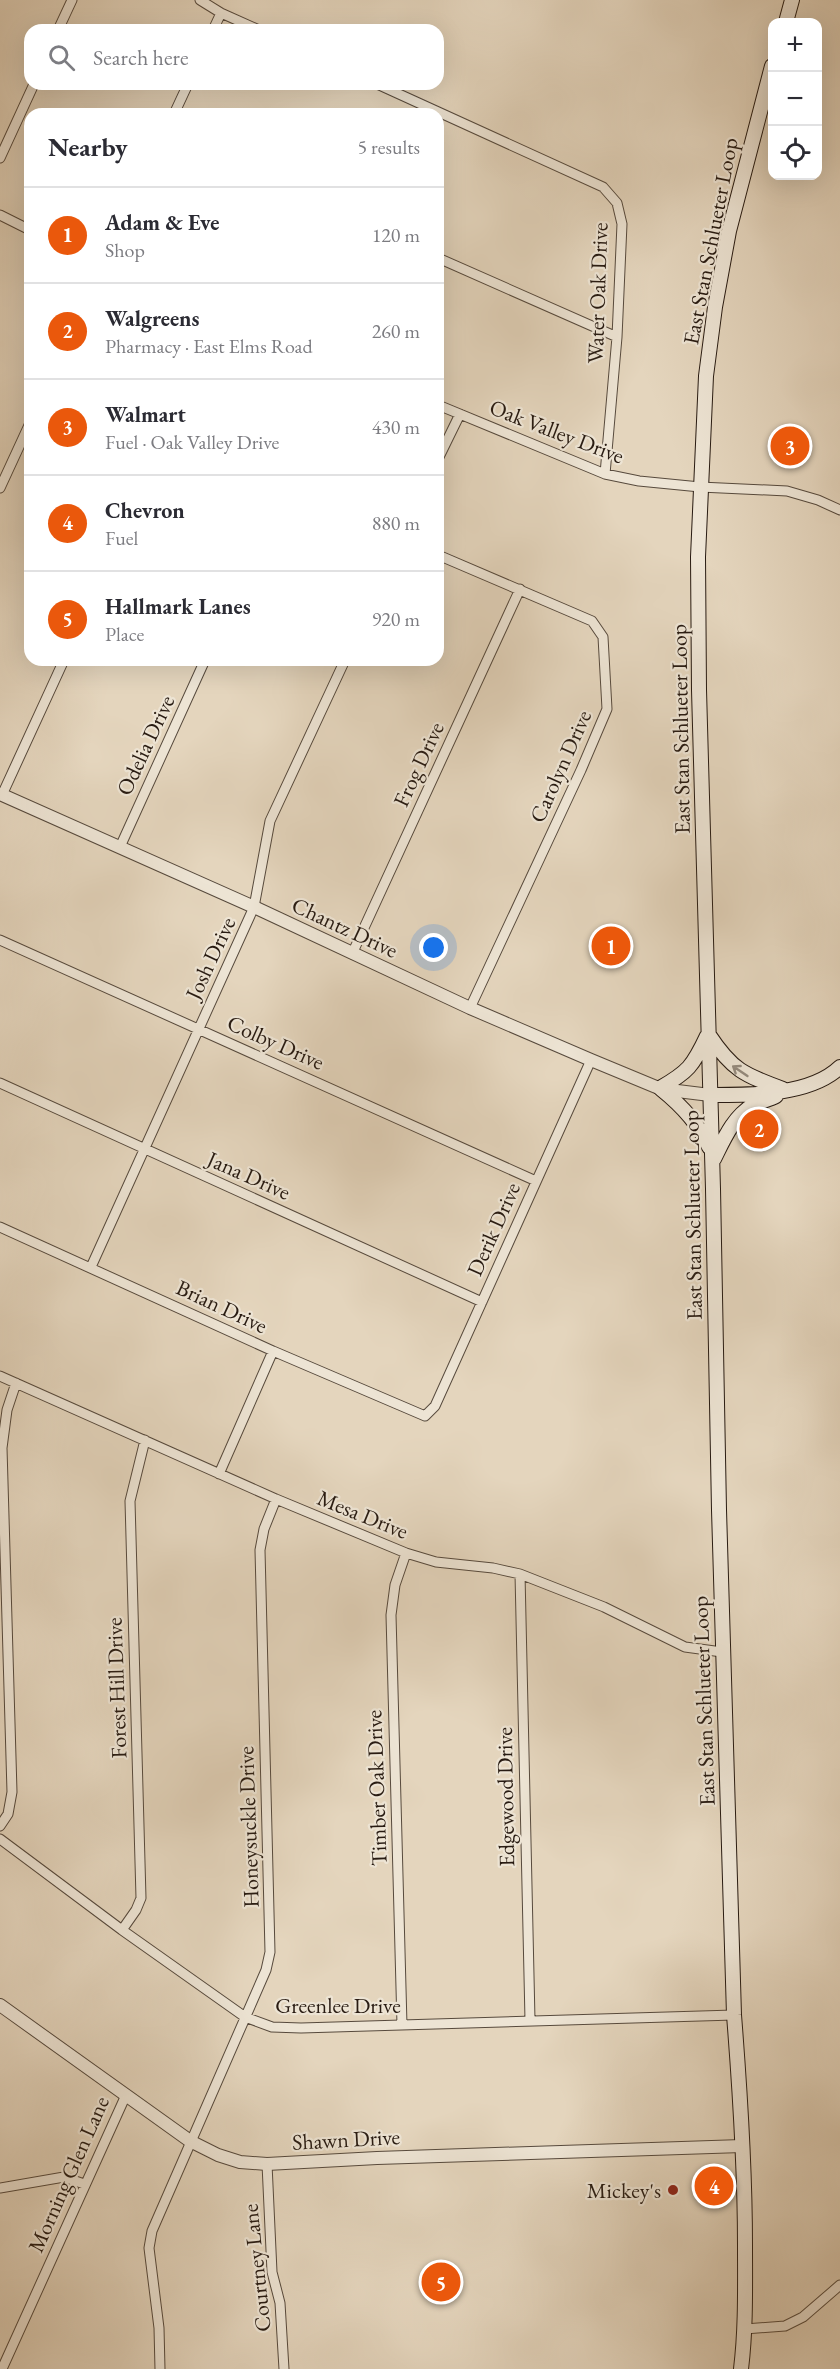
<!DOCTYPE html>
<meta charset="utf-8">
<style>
:root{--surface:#fff;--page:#f2f2f3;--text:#2b2b33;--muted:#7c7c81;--line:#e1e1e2;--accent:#ea580c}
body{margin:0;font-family:"EB Garamond",serif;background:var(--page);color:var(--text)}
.controls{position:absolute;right:18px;top:18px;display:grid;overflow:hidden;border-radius:12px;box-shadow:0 6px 24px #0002}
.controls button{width:54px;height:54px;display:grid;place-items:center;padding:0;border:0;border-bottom:2px solid var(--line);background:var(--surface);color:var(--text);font:30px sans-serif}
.you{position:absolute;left:434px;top:948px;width:21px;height:21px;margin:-15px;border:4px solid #fff;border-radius:50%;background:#1a73e8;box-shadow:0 0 0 9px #1a73e833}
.badge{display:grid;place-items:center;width:39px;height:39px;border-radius:50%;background:var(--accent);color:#fff;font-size:20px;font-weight:700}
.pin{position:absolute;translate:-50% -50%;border:3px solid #fff;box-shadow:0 2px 6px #0006}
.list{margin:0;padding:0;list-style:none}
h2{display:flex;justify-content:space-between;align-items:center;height:78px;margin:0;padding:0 24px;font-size:26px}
h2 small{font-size:20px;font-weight:400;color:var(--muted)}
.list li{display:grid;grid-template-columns:39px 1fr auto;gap:18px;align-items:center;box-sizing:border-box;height:96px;padding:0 24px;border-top:2px solid var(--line)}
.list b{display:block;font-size:22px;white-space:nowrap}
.list p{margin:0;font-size:20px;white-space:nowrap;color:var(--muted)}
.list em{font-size:20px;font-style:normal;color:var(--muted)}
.icon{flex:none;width:33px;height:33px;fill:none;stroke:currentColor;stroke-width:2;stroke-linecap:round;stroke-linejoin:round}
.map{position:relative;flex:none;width:840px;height:2369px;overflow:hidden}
.search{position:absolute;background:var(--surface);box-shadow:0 6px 24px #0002;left:24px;top:24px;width:420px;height:66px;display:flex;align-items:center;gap:15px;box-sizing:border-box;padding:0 21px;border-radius:18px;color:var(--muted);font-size:22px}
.panel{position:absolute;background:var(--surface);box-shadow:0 6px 24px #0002;left:24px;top:108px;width:420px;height:558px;border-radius:18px}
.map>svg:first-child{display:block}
</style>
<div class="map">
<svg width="840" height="2369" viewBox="0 0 840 2369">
<rect width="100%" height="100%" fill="#e4d5bd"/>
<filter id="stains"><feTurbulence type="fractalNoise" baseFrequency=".00333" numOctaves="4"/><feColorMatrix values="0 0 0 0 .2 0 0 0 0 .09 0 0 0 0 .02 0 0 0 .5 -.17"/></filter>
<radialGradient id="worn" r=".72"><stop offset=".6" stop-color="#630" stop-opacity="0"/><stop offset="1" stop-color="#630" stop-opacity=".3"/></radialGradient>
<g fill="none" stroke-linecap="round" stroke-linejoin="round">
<g stroke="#574a3d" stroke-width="11">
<path id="minor" d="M 200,0 L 221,13 L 259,30
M 58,30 L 72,0
M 213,30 L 221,13
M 377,84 L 603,187 L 617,203 L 622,224 L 617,337 L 605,474
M 174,114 L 188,84
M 0,158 L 34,84
M 0,215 L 30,230
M 438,258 L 617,337
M 438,405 L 605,474 L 639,481 L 700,487 L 787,491 L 818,500 L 840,510
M 438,459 L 460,414
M 0,488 L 30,423
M 438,555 L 592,621 L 603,637 L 607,709 L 581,770 L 470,1008
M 2,795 L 64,660
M 120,847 L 205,660
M 0,940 L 536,1181
M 352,954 L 520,589
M 0,1083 L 482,1302
M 0,1227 L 273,1351 L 425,1416 L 435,1406 L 591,1060
M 91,1267 L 254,907 L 270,821 L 345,660
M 0,1376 L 276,1499 L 406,1553 L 436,1562 L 493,1568 L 520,1574 L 604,1607 L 685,1647 L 722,1652
M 219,1474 L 273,1351
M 520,1574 L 530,2020
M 0,1826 L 8,1814 L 12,1792 L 2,1448 L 7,1410 L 16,1383
M 0,1839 L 122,1930 L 245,2017 L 272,2027 L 301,2028 L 734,2015
M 122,1930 L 136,1910 L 141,1898 L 130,1501 L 145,1440
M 402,2025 L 391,1615 L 395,1585 L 406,1553
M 267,2164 L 272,2272 L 280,2303 L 284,2369
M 0,2188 L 64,2177 L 84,2184
M 745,2329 L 785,2326 L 803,2317 L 840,2285
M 2,2369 L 126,2095
M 160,2369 L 159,2328 L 149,2248 L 152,2231 L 266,1970 L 270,1952 L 260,1550 L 264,1529 L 276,1499"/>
</g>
<g stroke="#574a3d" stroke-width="14">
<path id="tertiary" d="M 0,794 L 254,907 L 470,1008 L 591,1060 L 661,1089 L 710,1095
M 0,2005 L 190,2141 L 218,2155 L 240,2162 L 267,2164 L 377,2158 L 742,2146"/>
</g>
<g stroke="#281b12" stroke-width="16">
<path id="secondary" d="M 786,22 L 792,0
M 709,1035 C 732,1070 744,1075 783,1089
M 660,1088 C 688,1072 693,1066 707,1036
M 661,1089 C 681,1105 699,1124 709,1147
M 710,1095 C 749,1095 810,1096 840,1067
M 714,1159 C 724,1139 733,1117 753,1105 C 760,1101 769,1100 776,1096
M 741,2369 C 746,2328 745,2287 745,2245 C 745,2168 740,2091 734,2015 L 719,1510 L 713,1189 L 699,690 L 698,557 L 706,376 L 715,307 L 729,231 L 772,66"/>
</g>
<use href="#minor" stroke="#ede4d4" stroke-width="9"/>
<use href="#tertiary" stroke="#ede4d4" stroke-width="12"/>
<use href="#secondary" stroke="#ede4d4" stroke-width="14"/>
</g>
<defs><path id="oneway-shaft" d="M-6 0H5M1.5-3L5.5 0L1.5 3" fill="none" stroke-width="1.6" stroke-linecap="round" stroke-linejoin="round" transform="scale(1.5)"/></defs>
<use stroke="#948a7d" href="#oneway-shaft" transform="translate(740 1071) rotate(-146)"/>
<circle fill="#8f2418" stroke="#ede4d4" stroke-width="2" cx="673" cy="2190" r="6"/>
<g text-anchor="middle" stroke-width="4.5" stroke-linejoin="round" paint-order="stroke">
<g font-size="22" fill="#281b12" stroke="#ede4d4">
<text transform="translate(710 241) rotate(-79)" y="8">East Stan Schlueter Loop</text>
<text transform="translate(597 293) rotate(-88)" y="8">Water Oak Drive</text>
<text transform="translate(557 431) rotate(21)" y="8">Oak Valley Drive</text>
<text transform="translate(680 729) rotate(-91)" y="8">East Stan Schlueter Loop</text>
<text transform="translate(145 745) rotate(-65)" y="8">Odelia Drive</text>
<text transform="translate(418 764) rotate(-65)" y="8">Frog Drive</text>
<text transform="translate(560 766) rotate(-66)" y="8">Carolyn Drive</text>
<text transform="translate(345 927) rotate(25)" y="8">Chantz Drive</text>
<text transform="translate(210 958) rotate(-65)" y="8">Josh Drive</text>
<text transform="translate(276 1042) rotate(24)" y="8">Colby Drive</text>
<text transform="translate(249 1175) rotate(24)" y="8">Jana Drive</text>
<text transform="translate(692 1215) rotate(-91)" y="8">East Stan Schlueter Loop</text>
<text transform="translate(493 1229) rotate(-66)" y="8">Derik Drive</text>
<text transform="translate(222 1306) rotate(25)" y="8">Brian Drive</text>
<text transform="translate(363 1514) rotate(22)" y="8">Mesa Drive</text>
<text transform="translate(116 1688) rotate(-92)" y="8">Forest Hill Drive</text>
<text transform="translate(703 1701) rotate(-92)" y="8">East Stan Schlueter Loop</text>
<text transform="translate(376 1788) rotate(-92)" y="8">Timber Oak Drive</text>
<text transform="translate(505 1797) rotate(-91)" y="8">Edgewood Drive</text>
<text transform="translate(248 1827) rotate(-92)" y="8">Honeysuckle Drive</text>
<text x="338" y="2013">Greenlee Drive</text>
<text transform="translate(346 2139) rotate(-3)" y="8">Shawn Drive</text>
<text transform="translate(68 2174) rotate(-66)" y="8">Morning Glen Lane</text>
<text transform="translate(256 2268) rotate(-96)" y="8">Courtney Lane</text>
</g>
<g font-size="22" fill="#281b12" stroke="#ede4d4" text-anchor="end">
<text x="661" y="2198">Mickey's</text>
</g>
</g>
<rect width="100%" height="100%" filter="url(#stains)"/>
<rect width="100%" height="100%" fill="url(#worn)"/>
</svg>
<div class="controls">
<button>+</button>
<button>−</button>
<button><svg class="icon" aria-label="locate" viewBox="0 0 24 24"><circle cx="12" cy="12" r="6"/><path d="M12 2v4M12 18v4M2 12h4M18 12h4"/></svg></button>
</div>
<div class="you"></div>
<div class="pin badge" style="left:611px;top:946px">1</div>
<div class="pin badge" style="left:759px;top:1129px">2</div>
<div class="pin badge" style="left:790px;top:446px">3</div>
<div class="pin badge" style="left:714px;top:2186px">4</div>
<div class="pin badge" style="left:441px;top:2282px">5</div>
<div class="search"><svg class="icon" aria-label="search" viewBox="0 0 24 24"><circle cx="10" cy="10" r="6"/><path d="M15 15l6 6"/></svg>Search here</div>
<section class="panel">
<h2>Nearby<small>5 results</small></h2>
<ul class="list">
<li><span class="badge">1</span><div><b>Adam &amp; Eve</b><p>Shop</p></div><em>120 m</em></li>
<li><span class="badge">2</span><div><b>Walgreens</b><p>Pharmacy · East Elms Road</p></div><em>260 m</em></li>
<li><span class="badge">3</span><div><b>Walmart</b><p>Fuel · Oak Valley Drive</p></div><em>430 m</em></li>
<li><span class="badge">4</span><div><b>Chevron</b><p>Fuel</p></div><em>880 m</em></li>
<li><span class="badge">5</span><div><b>Hallmark Lanes</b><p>Place</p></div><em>920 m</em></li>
</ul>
</section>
</div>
